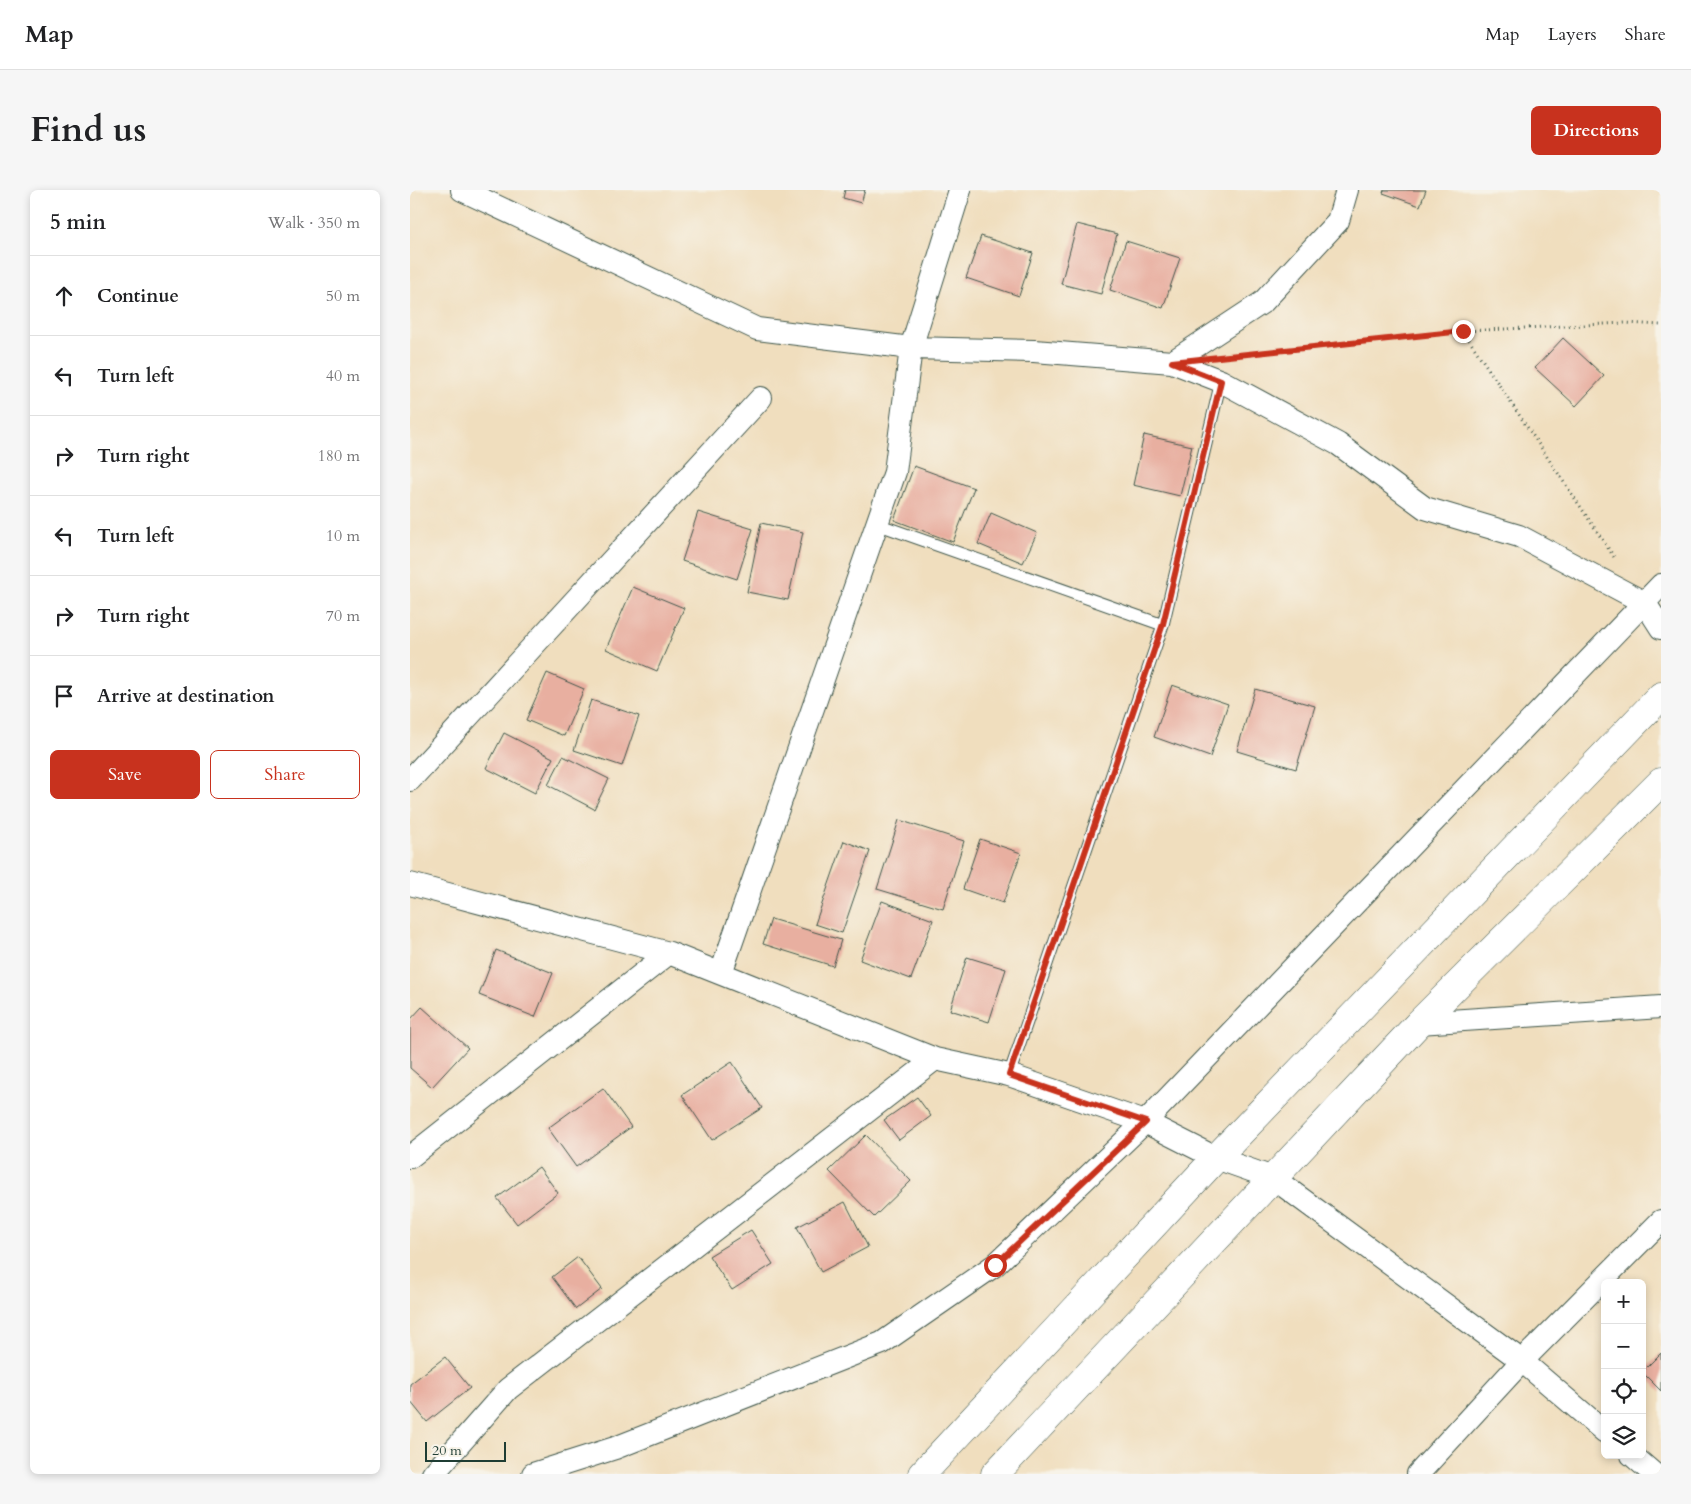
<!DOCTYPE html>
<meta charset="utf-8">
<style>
:root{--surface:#fff;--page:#f6f6f6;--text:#202124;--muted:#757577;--line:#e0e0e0;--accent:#c8321e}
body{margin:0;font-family:Cardo,serif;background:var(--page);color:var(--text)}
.controls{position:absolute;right:15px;bottom:15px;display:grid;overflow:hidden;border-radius:8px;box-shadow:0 2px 8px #0003}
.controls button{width:45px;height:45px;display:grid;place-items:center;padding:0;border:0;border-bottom:1px solid var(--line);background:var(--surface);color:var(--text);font:25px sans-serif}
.scale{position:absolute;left:15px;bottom:12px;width:81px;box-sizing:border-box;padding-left:5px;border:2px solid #1f3d34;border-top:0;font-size:14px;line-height:18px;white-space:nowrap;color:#1f3d34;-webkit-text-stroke:4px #f7f3e8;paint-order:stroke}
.stop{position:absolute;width:15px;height:15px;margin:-11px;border:4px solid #c8321e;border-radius:50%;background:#fff}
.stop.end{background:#c8321e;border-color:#fff;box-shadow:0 1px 5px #0008}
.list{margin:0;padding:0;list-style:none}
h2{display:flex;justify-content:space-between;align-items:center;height:65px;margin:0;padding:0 20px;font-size:21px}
h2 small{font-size:16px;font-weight:400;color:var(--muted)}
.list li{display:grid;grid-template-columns:32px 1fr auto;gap:15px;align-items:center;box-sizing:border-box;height:80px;padding:0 20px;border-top:1px solid var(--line)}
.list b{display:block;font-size:19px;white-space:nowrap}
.list em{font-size:16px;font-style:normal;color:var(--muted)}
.actions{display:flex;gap:10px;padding:15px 20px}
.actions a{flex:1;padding:11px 0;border:1px solid var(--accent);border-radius:8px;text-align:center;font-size:18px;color:var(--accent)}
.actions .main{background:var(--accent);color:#fff}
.icon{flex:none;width:28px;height:28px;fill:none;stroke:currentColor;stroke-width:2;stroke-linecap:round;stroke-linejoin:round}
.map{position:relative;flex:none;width:1251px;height:1284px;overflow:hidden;border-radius:8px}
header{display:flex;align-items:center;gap:30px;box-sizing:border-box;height:70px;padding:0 25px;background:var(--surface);border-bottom:1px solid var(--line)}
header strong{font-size:24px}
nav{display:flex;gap:28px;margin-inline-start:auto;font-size:18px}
.intro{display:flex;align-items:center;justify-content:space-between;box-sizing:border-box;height:120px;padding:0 30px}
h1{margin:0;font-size:35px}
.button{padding:12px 22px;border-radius:8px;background:var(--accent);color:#fff;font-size:18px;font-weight:700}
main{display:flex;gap:30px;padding:0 30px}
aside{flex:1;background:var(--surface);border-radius:8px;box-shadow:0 2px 8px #0003}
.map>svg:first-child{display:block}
</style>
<header>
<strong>Map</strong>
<nav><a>Map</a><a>Layers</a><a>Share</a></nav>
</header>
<div class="intro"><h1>Find us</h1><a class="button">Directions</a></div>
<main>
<aside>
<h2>5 min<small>Walk · 350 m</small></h2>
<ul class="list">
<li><svg class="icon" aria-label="ahead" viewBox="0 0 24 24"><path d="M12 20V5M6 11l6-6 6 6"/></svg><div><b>Continue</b></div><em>50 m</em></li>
<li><svg class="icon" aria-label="left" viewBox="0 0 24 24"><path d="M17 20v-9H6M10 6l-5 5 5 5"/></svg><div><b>Turn left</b></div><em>40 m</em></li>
<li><svg class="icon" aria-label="right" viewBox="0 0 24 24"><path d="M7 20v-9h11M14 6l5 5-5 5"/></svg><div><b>Turn right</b></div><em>180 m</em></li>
<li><svg class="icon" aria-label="left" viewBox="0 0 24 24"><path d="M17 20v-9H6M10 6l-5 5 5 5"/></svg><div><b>Turn left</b></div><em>10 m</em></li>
<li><svg class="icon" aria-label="right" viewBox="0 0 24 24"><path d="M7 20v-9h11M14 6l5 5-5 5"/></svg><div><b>Turn right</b></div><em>70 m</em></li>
<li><svg class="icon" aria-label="arrive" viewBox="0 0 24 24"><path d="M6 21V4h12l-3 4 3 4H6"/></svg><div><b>Arrive at destination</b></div></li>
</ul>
<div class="actions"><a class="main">Save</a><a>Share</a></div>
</aside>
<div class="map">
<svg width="1251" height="1284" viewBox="0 0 1251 1284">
<rect width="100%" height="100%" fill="#f7f3e8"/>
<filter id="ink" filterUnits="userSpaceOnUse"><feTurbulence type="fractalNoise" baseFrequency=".02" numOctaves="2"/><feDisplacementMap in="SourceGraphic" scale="10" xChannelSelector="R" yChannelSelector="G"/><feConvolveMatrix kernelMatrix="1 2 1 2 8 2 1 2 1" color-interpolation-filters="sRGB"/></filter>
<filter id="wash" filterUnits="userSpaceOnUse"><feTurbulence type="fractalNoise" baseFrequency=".0096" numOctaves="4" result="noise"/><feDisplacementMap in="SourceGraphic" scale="20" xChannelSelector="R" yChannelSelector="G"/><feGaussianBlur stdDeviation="1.12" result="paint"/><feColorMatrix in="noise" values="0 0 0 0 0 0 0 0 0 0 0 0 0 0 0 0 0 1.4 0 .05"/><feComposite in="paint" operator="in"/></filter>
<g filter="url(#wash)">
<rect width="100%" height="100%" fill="#f0debe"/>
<g id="blocks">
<path fill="#e8afa0" d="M 435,0 L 455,0 L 451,13 L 433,8 Z
M 974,0 L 1016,0 L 1010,16 L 973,3 Z
M 667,34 L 707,44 L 691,104 L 651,94 Z
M 571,46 L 623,63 L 609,106 L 556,88 Z
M 716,51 L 770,68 L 753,118 L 700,100 Z
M 1153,148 L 1194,186 L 1166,216 L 1125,178 Z
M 734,245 L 782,256 L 770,306 L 723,295 Z
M 504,276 L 564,298 L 543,352 L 484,330 Z
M 288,322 L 343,339 L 327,389 L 272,371 Z
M 581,323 L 627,343 L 613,373 L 568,354 Z
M 351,333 L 393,342 L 378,410 L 337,402 Z
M 223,397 L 274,418 L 247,481 L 196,459 Z
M 137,483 L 174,499 L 154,546 L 116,530 Z
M 762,495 L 818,514 L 800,567 L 744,547 Z
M 845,499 L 905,516 L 886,579 L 827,561 Z
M 181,510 L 229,526 L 212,576 L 164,560 Z
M 94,543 L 143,568 L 125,603 L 76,578 Z
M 153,566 L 199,589 L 184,619 L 138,595 Z
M 489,630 L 554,651 L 533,719 L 467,699 Z
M 570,649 L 611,663 L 593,713 L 553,699 Z
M 434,651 L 460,661 L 432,743 L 405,734 Z
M 472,711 L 523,730 L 501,789 L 450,770 Z
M 361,729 L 431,750 L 423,776 L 353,754 Z
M 86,760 L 143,783 L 125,827 L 69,805 Z
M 557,767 L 596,779 L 579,832 L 540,820 Z
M 12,817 L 58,858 L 22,897 L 0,878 L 0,830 Z
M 322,872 L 352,918 L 302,950 L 272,905 Z
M 193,898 L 221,937 L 166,977 L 138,938 Z
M 507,907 L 521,926 L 489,950 L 474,930 Z
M 456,945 L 501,991 L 464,1027 L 419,981 Z
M 129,977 L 148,1003 L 107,1034 L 87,1008 Z
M 435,1012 L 458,1057 L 411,1082 L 387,1037 Z
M 341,1040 L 363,1074 L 322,1100 L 299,1066 Z
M 168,1067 L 192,1099 L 166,1119 L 142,1087 Z
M 1251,1163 L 1251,1201 L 1232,1182 Z
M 35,1167 L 60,1198 L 17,1232 L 0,1211 L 0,1194 Z"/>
</g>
</g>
<g filter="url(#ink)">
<use href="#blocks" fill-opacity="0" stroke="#3e5549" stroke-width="1"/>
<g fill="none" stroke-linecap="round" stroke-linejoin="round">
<g stroke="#3e5549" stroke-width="13">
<path id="lane" d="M 467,334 L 753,435 L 599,885
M 753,435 L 811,191"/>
</g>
<g stroke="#3e5549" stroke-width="24">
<path id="street" d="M 52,0 L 347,139 L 501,158 L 624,161 L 762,172 L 811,191 L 928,254 L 1015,318 L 1109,346 L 1235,413 L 1251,438
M 762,172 L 853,112 L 928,31 L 937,0
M 0,590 L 351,208
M 0,694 L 259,763 L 525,869 L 599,885 L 735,932 L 806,968 L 863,988 L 1112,1171 L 1195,1242
M 311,783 L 485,282 L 501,158 L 550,0
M 1009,833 L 1251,817
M 0,967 L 259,763
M 1222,1265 L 1244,1284
M 23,1284 L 98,1199 L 525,869
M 123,1284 L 205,1258 L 472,1153 L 585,1075 L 735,932 L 1251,395
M 1008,1284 L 1112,1171 L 1251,1031"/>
</g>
<g stroke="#3e5549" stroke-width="29">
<path id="secondary" d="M 512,1284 L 806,968 L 1251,506
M 585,1284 L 1009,833 L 1251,592"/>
</g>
<path stroke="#3e5549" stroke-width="3" stroke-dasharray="1 4" stroke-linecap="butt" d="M 1054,141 L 1215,133 L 1251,135
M 820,166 L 1053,141 L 1204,367"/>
<use href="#lane" stroke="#fff" stroke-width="11"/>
<use href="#street" stroke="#fff" stroke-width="22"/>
<use href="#secondary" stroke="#fff" stroke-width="28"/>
</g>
</g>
<g fill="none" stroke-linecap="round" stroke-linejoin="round" filter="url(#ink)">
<path stroke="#c8321e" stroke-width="6" d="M 585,1075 L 736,932 L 599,885 L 753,434 L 811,191 L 762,172 L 1053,141"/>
</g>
</svg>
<div class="controls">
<button>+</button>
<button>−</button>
<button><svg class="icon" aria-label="locate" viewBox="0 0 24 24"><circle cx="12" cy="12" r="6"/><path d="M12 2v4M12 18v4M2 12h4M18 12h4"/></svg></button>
<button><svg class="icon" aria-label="layers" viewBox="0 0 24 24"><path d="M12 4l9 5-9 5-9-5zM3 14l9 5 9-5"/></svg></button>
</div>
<div class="scale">20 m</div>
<div class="stop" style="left:585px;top:1075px"></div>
<div class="stop end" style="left:1053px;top:141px"></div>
</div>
</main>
